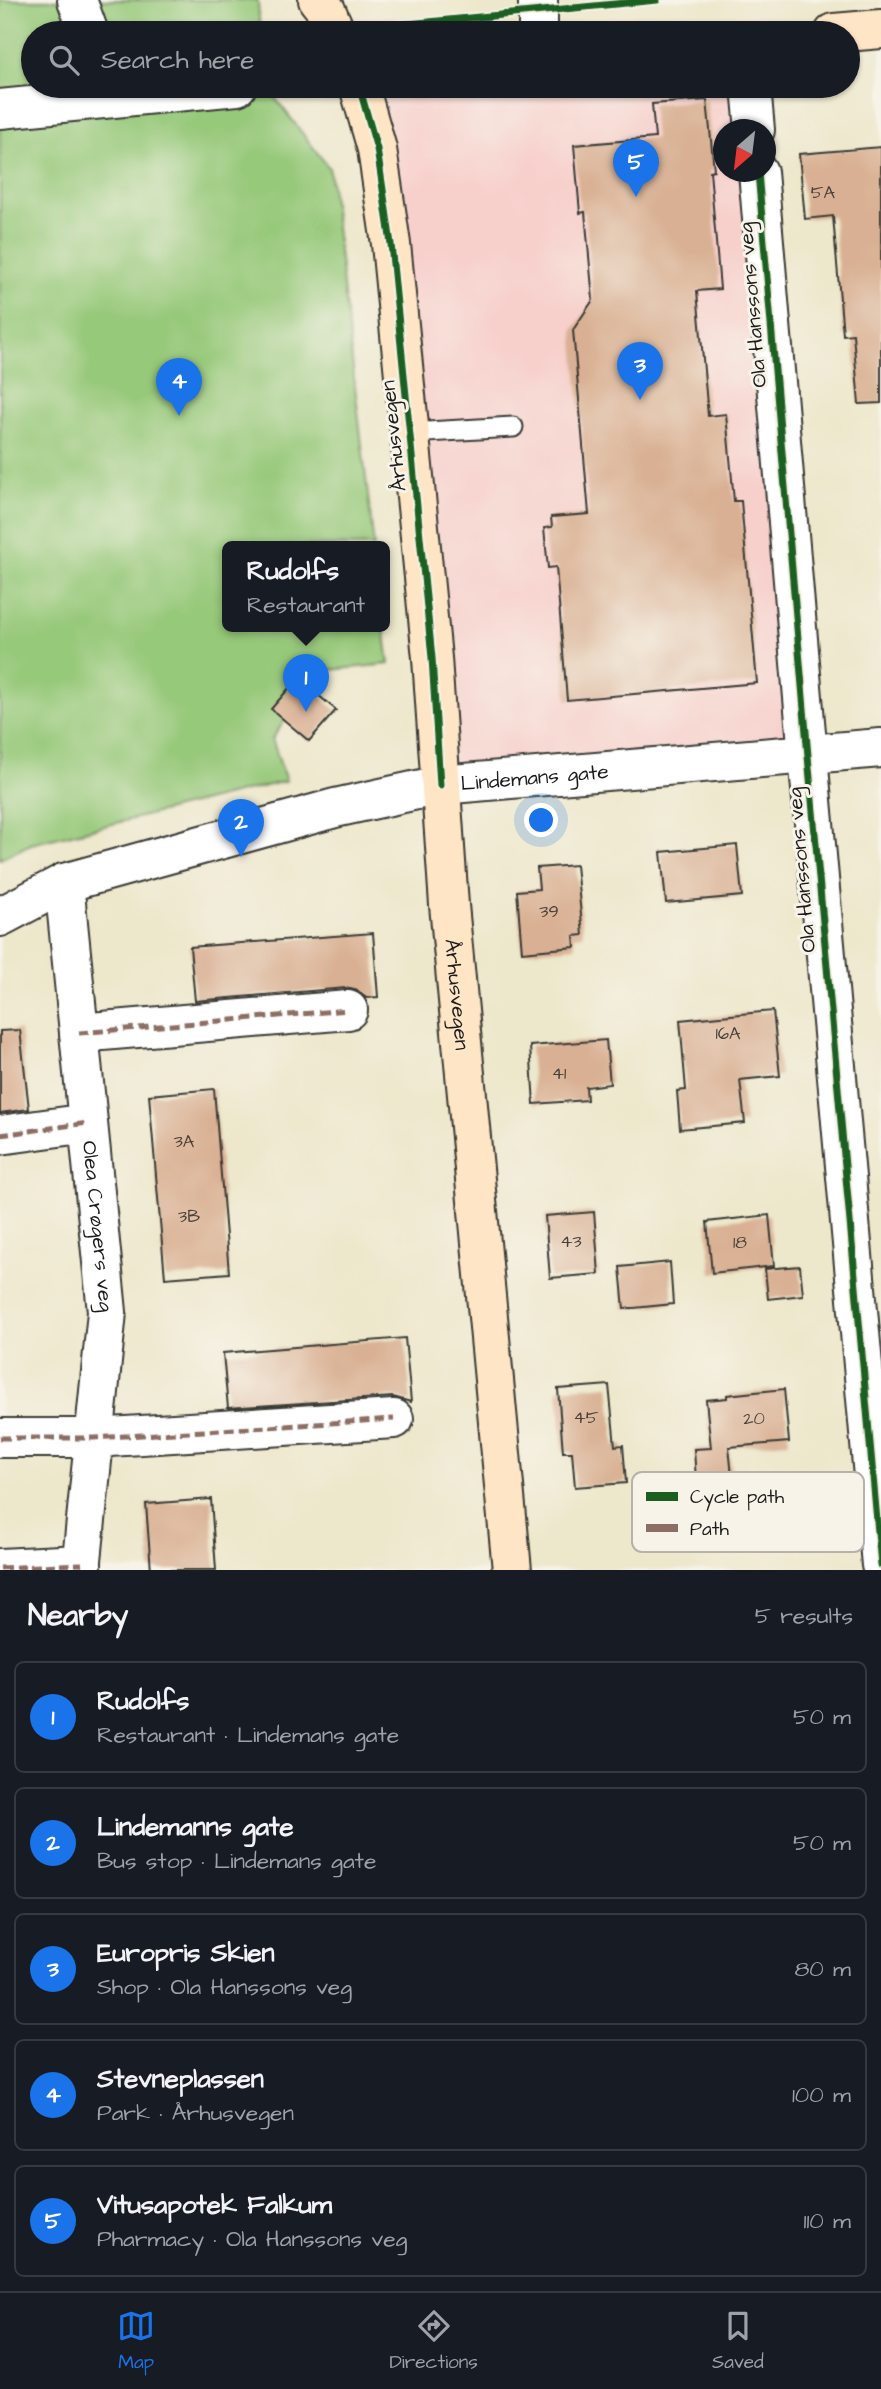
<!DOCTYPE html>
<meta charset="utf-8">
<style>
:root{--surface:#171b24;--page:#242831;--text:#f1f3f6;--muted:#9ea1a6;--line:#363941;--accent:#1a73e8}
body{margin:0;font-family:"Architects Daughter",sans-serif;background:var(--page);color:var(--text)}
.compass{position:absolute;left:713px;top:119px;width:63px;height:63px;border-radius:50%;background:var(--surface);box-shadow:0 2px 5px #0004;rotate:208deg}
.you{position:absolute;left:542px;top:821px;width:24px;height:24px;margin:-18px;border:5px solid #fff;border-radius:50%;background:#1a73e8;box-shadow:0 0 0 10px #1a73e833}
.badge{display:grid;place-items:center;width:46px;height:46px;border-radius:50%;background:var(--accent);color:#fff;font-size:23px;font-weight:700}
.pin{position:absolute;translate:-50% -58px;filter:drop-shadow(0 2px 4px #0008)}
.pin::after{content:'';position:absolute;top:37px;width:24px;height:21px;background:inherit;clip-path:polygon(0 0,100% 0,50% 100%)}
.popup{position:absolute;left:222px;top:541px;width:168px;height:91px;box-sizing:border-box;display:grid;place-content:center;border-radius:10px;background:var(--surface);filter:drop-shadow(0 2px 5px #0005);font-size:23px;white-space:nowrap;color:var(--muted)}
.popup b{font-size:26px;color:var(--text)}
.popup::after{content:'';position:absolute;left:50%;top:100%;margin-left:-14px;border:14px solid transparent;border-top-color:var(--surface)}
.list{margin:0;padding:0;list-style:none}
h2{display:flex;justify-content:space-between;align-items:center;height:91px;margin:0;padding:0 28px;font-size:30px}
h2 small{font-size:23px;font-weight:400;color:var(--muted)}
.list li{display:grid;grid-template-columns:46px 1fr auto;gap:21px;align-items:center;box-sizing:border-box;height:112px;margin:0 14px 14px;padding:0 14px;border:2px solid var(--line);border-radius:10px}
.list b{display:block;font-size:26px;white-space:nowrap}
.list p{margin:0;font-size:23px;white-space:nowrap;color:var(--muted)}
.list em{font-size:23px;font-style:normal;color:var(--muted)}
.icon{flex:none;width:38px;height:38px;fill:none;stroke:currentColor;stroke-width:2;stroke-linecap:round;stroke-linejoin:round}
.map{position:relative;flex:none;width:881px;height:1570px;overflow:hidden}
.search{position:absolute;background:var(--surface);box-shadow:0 2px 5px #0004;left:21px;right:21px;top:21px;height:77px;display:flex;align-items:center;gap:18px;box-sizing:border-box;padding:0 24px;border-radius:38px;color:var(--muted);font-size:26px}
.sheet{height:721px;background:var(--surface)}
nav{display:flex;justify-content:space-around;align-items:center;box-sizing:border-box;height:98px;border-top:2px solid var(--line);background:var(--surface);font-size:19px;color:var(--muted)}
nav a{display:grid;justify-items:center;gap:4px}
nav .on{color:var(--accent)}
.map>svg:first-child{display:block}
</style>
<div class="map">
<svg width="881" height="1570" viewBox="0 0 881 1570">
<rect width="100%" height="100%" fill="#f7f3e8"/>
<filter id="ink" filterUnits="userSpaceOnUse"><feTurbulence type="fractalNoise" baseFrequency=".0143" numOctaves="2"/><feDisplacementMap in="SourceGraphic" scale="14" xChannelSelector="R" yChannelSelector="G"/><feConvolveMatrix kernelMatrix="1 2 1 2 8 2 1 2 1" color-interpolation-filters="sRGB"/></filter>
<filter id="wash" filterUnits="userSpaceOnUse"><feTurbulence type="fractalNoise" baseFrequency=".00686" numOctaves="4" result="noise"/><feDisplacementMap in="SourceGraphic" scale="28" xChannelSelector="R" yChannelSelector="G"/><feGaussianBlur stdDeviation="1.57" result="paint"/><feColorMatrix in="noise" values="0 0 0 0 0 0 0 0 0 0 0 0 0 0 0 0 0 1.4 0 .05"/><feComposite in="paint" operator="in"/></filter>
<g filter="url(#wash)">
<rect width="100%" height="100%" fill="#ede7cb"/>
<path fill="#f7d0cc" d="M 357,86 L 751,86 L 755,129 L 724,130 L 724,172 L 758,172 L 808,756 L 440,785 Z"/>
<path fill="#97c97a" stroke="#5a724b" stroke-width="2" d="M 0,0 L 256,0 L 258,2 L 260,33 L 33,33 L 33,86 L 266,86 L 329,168 L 374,546 L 227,546 L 227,626 L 384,626 L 389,664 L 320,671 L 272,739 L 286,781 L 31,844 L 0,859 Z"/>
<g id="blocks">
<path fill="#d9b093" d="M 707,100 L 714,170 L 710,171 L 720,289 L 697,291 L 708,416 L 726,414 L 734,501 L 741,501 L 757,683 L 567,700 L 556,567 L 548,568 L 544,528 L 552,527 L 551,517 L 589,514 L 573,330 L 593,300 L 585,212 L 580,213 L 574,145 L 655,138 L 652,104 Z
M 881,147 L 881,403 L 859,404 L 853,334 L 843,335 L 833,216 L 805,219 L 799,154 Z
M 298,678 L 336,710 L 309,741 L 271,709 Z
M 737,845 L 742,896 L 666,903 L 661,852 Z
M 576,865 L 583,935 L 574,936 L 575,947 L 522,952 L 517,891 L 539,889 L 537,868 Z
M 373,933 L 378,997 L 366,998 L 358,991 L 346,988 L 195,1001 L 190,947 Z
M 773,1011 L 780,1076 L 740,1080 L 745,1123 L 680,1129 L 677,1091 L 686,1090 L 680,1020 Z
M 20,1030 L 29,1109 L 0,1113 L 0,1031 Z
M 606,1040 L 610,1084 L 586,1087 L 587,1100 L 534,1104 L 530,1046 Z
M 214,1089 L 229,1273 L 165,1278 L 149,1095 Z
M 594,1212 L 599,1274 L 550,1278 L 545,1216 Z
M 769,1215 L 774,1266 L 712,1273 L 707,1222 Z
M 670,1262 L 673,1304 L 624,1309 L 620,1267 Z
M 800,1266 L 803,1295 L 768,1299 L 765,1269 Z
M 405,1338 L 411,1402 L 393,1397 L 228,1408 L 223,1353 Z
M 609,1385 L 615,1446 L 623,1445 L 626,1483 L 575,1487 L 572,1452 L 563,1452 L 558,1389 Z
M 784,1389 L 789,1442 L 729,1447 L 732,1476 L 696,1480 L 694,1449 L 711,1448 L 706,1400 L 727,1398 L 727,1395 Z
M 211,1499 L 216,1570 L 151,1570 L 146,1504 Z"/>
</g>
</g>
<g filter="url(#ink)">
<use href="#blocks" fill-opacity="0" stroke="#3b3a36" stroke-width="2"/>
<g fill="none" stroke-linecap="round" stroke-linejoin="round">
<g stroke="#3b3a36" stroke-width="23">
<path id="lane" d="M 410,433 L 513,427"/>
</g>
<g stroke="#3b3a36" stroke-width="42">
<g id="street">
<path d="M 77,0 L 89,33"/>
<path d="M 538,0 L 538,33"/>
<path d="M 751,86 L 755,130"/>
<path d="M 0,109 L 237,86"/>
<path d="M 758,172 L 808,756 L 881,1565"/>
<path id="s1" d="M 64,883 L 107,1312 L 81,1570"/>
<path id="s2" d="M 0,917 L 64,883 L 335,808 L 440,785 L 881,748"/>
<path d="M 79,1033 L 348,1010"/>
<path d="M 0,1135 L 88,1123"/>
<path d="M 0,1438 L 94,1438 L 394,1419"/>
<path d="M 0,1568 L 82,1564"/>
</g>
</g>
<g stroke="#3b3a36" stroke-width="42">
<g id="secondary">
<path d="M 318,0 L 326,10 L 336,33"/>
<path d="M 834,33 L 881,29"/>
<path id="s3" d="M 359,86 L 377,149 L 391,244 L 432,658 L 449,905 L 512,1570"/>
</g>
</g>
<use href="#lane" stroke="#fff" stroke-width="19"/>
<use href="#street" stroke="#fff" stroke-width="38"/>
<use href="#secondary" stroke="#fee5c5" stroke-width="38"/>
<path stroke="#8d6e63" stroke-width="5" stroke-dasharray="10 5" stroke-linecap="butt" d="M 79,1033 L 348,1010
M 0,1135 L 88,1123
M 0,1438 L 94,1438 L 394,1419
M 0,1568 L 82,1564"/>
<g stroke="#f7f3e8" stroke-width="11">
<path id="cycleway" d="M 335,31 L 657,0
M 359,86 L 377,149 L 391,244 L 432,658 L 440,785
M 758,172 L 808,756 L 881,1565"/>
</g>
<use href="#cycleway" stroke="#1b5e20" stroke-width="7"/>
</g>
</g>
<g text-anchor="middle" stroke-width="6" stroke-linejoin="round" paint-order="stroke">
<g font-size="18" fill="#4b413a">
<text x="823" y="198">5A</text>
<text x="549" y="917">39</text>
<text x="728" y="1039">16A</text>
<text x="559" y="1079">41</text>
<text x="184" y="1147">3A</text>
<text x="189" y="1222">3B</text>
<text x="571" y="1247">43</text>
<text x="740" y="1248">18</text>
<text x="586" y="1423">45</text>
<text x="754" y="1424">20</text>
</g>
<g font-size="21" fill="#1c1c1c" stroke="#f7f3e8">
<text transform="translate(752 305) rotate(-95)" y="7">Ola Hanssons veg</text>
<text transform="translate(393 436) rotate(-96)" y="7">Århusvegen</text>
<text dy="7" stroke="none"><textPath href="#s2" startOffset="556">Lindemans gate</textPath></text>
<text transform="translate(801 870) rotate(-95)" y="7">Ola Hanssons veg</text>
<text dy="7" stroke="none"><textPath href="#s3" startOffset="915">Århusvegen</textPath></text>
<text dy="7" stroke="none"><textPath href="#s1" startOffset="345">Olea Crøgers veg</textPath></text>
</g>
</g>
<rect x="632" y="1472" width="232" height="80" rx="10" fill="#f7f3e8" stroke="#b5b2ab" stroke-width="2"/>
<rect x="646" y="1492" width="32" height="9" fill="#1b5e20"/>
<rect x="646" y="1524" width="32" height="8" fill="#8d6e63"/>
<g font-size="19" fill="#1c1c1c">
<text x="690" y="1503">Cycle path</text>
<text x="690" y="1535">Path</text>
</g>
</svg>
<svg class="compass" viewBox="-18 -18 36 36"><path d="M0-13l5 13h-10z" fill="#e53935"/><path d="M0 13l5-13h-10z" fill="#9ea1a6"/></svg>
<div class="you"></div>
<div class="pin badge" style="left:306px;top:712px">1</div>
<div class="popup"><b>Rudolfs</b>Restaurant</div>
<div class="pin badge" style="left:241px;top:857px">2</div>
<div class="pin badge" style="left:640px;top:400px">3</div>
<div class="pin badge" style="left:179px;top:416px">4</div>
<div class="pin badge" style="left:636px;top:197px">5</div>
<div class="search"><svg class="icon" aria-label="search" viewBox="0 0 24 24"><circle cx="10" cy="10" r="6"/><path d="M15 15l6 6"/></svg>Search here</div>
</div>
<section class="sheet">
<h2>Nearby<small>5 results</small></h2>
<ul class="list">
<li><span class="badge">1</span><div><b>Rudolfs</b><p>Restaurant · Lindemans gate</p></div><em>50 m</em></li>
<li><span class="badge">2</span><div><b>Lindemanns gate</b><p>Bus stop · Lindemans gate</p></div><em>50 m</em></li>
<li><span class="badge">3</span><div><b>Europris Skien</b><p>Shop · Ola Hanssons veg</p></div><em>80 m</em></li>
<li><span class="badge">4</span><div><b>Stevneplassen</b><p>Park · Århusvegen</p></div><em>100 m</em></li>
<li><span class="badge">5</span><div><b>Vitusapotek Falkum</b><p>Pharmacy · Ola Hanssons veg</p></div><em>110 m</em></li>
</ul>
</section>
<nav>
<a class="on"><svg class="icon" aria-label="map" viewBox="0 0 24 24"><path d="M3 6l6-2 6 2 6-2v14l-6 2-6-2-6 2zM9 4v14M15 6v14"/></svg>Map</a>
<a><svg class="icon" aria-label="directions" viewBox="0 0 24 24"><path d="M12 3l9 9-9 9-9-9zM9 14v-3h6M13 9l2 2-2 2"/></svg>Directions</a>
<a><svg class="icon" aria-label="saved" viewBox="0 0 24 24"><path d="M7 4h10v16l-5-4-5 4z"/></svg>Saved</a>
</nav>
